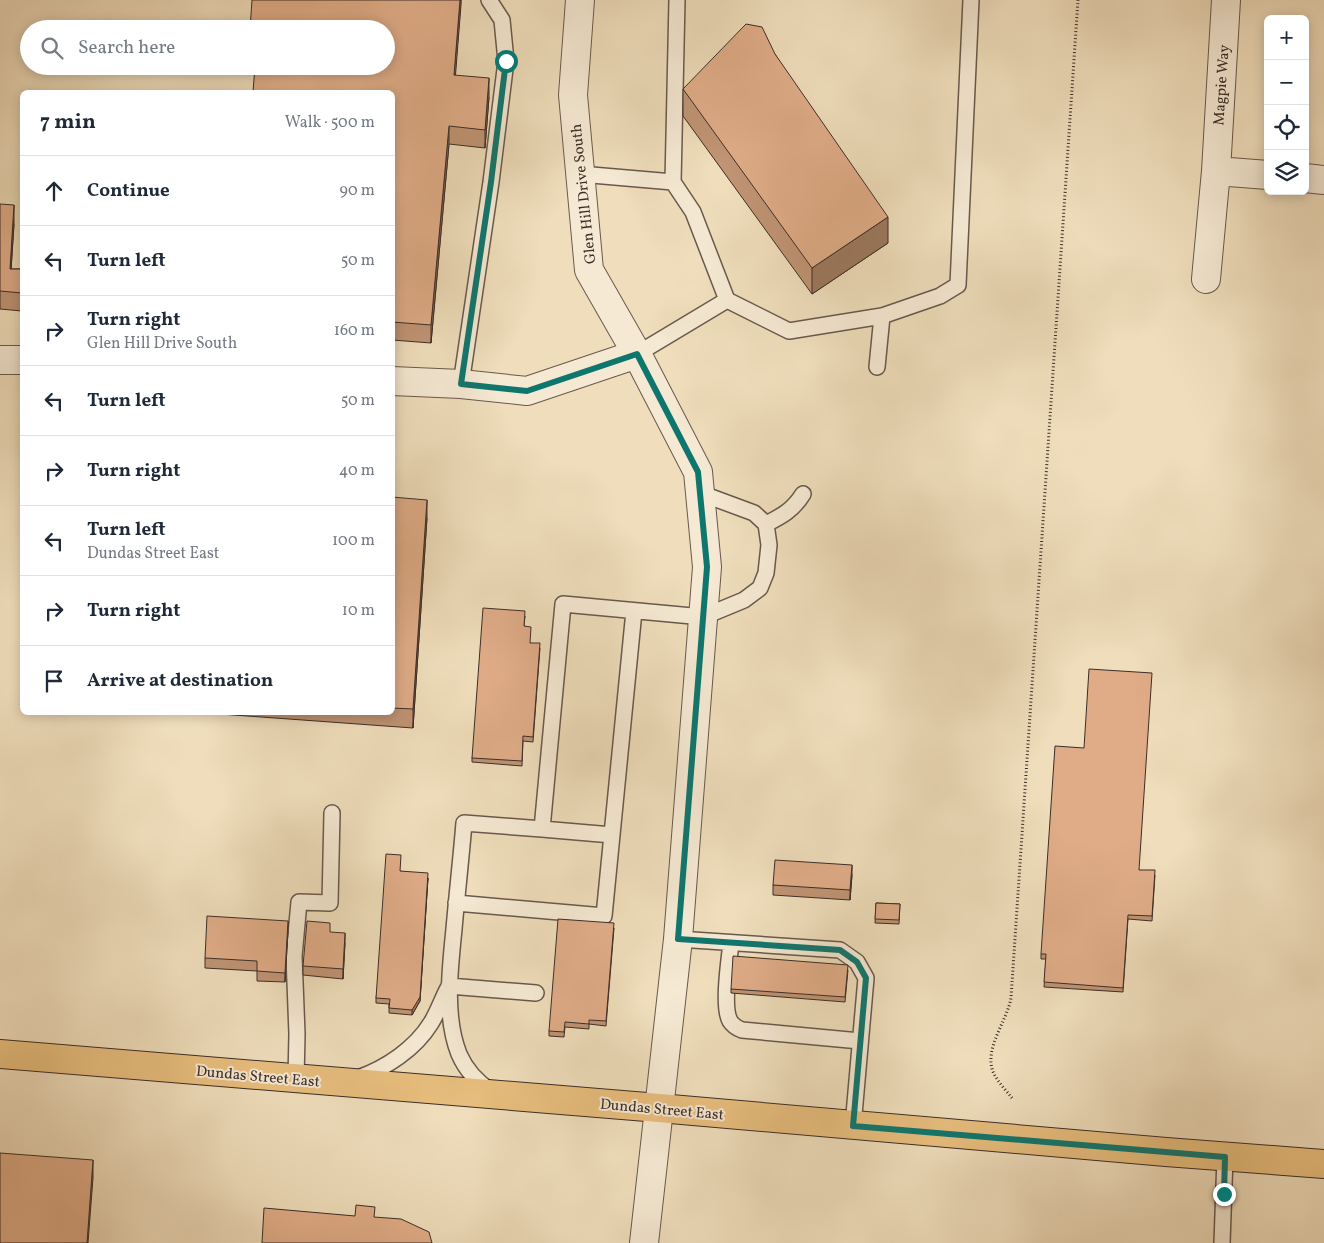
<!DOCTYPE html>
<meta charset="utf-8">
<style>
:root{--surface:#fff;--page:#f6f6f7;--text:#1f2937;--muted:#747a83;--line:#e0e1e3}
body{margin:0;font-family:Vollkorn,serif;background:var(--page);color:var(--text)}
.controls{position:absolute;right:15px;top:15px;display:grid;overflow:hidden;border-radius:8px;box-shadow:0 2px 12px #0003}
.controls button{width:45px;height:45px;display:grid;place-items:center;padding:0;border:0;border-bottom:1px solid var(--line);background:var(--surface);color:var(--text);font:25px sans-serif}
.stop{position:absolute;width:15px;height:15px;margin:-11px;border:4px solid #0f766e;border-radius:50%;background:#fff}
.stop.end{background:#0f766e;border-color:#fff;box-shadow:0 1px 5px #0008}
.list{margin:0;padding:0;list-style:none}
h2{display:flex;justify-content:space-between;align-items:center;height:65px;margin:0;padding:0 20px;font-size:21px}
h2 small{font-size:16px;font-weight:400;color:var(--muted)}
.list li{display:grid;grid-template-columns:32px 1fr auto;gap:15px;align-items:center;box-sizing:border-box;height:70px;padding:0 20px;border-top:1px solid var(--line)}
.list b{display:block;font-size:19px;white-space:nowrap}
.list p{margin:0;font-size:16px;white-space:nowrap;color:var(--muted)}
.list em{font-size:16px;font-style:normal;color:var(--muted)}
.icon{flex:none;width:28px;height:28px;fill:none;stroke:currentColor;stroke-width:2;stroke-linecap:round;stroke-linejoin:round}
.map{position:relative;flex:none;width:1324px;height:1243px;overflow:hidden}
.search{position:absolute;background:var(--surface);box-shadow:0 2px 12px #0003;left:20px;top:20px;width:375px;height:55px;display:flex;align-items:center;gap:12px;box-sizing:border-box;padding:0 18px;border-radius:28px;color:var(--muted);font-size:19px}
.panel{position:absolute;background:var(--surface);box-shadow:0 2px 12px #0003;left:20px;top:90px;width:375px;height:625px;border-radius:8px}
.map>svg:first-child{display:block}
</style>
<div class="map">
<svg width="1324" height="1243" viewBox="0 0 1324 1243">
<rect width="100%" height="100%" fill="#efddbb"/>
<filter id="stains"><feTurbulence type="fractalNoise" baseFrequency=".004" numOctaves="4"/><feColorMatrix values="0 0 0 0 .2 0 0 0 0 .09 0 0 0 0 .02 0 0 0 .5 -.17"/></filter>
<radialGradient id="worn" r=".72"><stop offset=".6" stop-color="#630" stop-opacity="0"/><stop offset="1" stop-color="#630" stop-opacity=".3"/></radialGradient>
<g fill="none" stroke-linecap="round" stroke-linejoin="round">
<g stroke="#69594d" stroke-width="18">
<path id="lane" d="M 580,174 L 673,182 L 693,212 L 727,300 L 789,331 L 882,316 L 940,296 L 958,285 L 971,0
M 673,182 L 677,0
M 637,354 L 727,300
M 877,367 L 882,316
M 461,384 L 491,182 L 506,61 L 502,20 L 489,0
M 766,524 C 782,516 793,510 803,494
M 542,829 L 612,835
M 456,903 L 604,916 L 634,611
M 678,939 L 840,950 L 857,962 L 866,978 L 853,1126
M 731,943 C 729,961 722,1007 730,1021 C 733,1026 737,1028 742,1030 L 860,1041
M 449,986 L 536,993
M 358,1078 C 386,1068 415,1049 431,1023 C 438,1012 442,999 448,988
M 296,1079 L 297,1034 L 294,956 L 299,902 L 330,903 L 332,813
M 491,1091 C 477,1082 466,1070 459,1054 C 444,1016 450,969 454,929 C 457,894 461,859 464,823 L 542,829 L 563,604 L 703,617 L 744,600 L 760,588 L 766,573 L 769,545 L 766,524 L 754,513 L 700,493
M 1222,1243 L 1225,1157"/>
</g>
<g stroke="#69594d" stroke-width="30">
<path id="street" d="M 580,0 L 573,95 L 589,270 L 637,354 L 698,472 L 707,567 L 678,939 L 644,1243
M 1216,171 L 1268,175
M 1305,178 L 1324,180
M 1206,279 L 1216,171 L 1226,0
M 0,360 L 22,360
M 392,381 L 461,384 L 527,391 L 637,354"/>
</g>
<g stroke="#3c2d28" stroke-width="30">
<path id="primary" d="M 0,1054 L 659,1108 L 1166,1152 L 1324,1164"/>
</g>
<path stroke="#3c2d28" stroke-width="3" stroke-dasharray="1 2.5" stroke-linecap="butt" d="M 1012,1098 C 1005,1089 995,1079 992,1069 C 986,1045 1007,1021 1011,998 L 1078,0"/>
<use href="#lane" stroke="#f5e9d3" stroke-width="15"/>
<use href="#street" stroke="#f5e9d3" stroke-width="28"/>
<use href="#primary" stroke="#e8be7e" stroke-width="28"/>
</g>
<path fill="#c09474" stroke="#3c2d28" d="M 461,0 L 455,75 L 489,97 L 485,148 L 449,144 L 431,343 L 392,340 L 392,92 L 386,66 Z
M 775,54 L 888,243 L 812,294 L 683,116 L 683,89 Z
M 0,204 L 14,224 L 11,269 L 22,269 L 22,311 L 0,309 Z
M 392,497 L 427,518 L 413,728 L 192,712 L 392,712 Z
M 525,616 L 524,626 L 530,643 L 540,648 L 533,742 L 523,741 L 522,766 L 472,762 L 472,758 Z
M 1139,870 L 1155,875 L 1152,921 L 1128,919 L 1123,992 L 1044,987 L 1046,959 L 1041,959 L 1041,954 Z
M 400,871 L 428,878 L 420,1001 L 412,1015 L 389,1013 L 389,1004 L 376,1003 L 376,998 Z
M 852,875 L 850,900 L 773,895 L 773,885 Z
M 876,903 L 900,904 L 899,924 L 875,923 Z
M 614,928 L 606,1026 L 589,1024 L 589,1029 L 565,1027 L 564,1037 L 549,1036 L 549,1031 Z
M 288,931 L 285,982 L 257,981 L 257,971 L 205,968 L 205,958 Z
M 330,932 L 345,943 L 343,979 L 303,975 L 303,966 Z
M 848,970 L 845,1002 L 731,993 L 731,989 Z"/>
<path fill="#9c785e" stroke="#3c2d28" d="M 460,0 L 461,0 L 461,5 L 454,94 L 454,75 Z
M 489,78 L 489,97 L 485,148 L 485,130 Z
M 449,126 L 449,144 L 431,343 L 431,325 Z
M 14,205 L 14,224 L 10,287 L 10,269 Z
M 888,217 L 888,243 L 812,294 L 812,268 Z
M 427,500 L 427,518 L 413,728 L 413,709 Z
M 852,865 L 852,875 L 850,900 L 850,890 Z
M 428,878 L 420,1001 L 412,1015 L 412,1010 Z
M 288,921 L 288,931 L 285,982 L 285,973 Z
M 345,933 L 345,943 L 343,979 L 343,969 Z
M 93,1160 L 93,1178 L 88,1243 L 87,1243 Z"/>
<path fill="#dfac87" stroke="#3c2d28" d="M 252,0 L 460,0 L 454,75 L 489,78 L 485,130 L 449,126 L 431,325 L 392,322 L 392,92 L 253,92 L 255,66 L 386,66 L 386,29 L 250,29 Z
M 746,24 L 762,27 L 775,54 L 888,217 L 812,268 L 683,89 Z
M 0,204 L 14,205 L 10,269 L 22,269 L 22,293 L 0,291 Z
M 392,497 L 427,500 L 413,709 L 392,708 Z
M 483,608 L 525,611 L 524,626 L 531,627 L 530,643 L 540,643 L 533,737 L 523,736 L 522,761 L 472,758 Z
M 1089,669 L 1152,673 L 1139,870 L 1155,870 L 1152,916 L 1128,915 L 1123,988 L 1044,982 L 1046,954 L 1041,954 L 1055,746 L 1084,748 Z
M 386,854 L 401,855 L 400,871 L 428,873 L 420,997 L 412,1010 L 389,1008 L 390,999 L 376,998 Z
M 775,860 L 852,865 L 850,890 L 773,885 Z
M 876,903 L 900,904 L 899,920 L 875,919 Z
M 207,916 L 288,921 L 285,973 L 257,971 L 257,961 L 205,958 Z
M 558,919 L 614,923 L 606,1021 L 589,1020 L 589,1024 L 565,1022 L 564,1032 L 549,1031 Z
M 307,921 L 330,923 L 330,932 L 345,933 L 343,969 L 303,966 Z
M 733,956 L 848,965 L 845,997 L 731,989 Z
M 0,1153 L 93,1160 L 87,1243 L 0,1243 Z
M 356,1205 L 375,1207 L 374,1217 L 401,1219 L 429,1232 L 432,1243 L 262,1243 L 264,1208 L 355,1216 Z"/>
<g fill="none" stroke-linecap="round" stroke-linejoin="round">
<path stroke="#0f766e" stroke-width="6" d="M 506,61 L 491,182 L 461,384 L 527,391 L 637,354 L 698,472 L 707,567 L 678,939 L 840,950 L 857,962 L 866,978 L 853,1126 L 1225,1157 L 1224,1194"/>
</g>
<g text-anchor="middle" stroke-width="4" stroke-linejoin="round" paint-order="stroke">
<g font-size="15" fill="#3c2d28" stroke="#f5e9d3">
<text transform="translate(1221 85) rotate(-86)" y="5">Magpie Way</text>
<text transform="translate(583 194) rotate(-96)" y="5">Glen Hill Drive South</text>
<text transform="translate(258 1076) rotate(5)" y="5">Dundas Street East</text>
<text transform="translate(662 1109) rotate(5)" y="5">Dundas Street East</text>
</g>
</g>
<rect width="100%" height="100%" filter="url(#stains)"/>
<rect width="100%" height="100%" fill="url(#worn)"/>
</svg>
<div class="controls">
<button>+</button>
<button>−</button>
<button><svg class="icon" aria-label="locate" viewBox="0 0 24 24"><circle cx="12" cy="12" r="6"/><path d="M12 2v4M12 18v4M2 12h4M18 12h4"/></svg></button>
<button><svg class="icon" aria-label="layers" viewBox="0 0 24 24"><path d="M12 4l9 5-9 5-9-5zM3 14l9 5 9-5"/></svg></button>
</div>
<div class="stop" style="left:506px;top:61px"></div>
<div class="stop end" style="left:1224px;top:1194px"></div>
<div class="search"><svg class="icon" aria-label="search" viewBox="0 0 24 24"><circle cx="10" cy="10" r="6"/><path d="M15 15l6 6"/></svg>Search here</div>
<section class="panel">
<h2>7 min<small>Walk · 500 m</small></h2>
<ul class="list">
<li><svg class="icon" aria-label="ahead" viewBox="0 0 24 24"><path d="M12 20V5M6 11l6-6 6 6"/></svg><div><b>Continue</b></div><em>90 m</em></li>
<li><svg class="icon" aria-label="left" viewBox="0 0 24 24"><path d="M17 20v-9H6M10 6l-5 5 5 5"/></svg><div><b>Turn left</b></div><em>50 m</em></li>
<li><svg class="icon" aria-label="right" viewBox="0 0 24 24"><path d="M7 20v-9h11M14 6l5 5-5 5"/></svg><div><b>Turn right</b><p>Glen Hill Drive South</p></div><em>160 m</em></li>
<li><svg class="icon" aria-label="left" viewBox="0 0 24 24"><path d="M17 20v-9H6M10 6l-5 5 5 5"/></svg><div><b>Turn left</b></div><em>50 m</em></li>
<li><svg class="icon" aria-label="right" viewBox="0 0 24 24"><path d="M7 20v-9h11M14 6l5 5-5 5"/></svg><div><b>Turn right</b></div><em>40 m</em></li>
<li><svg class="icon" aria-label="left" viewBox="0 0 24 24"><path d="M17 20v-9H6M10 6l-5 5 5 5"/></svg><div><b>Turn left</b><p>Dundas Street East</p></div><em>100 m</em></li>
<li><svg class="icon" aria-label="right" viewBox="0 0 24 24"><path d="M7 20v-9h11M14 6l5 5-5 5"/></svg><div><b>Turn right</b></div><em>10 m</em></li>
<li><svg class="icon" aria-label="arrive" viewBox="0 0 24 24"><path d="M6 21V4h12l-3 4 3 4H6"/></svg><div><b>Arrive at destination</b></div></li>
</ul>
</section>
</div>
